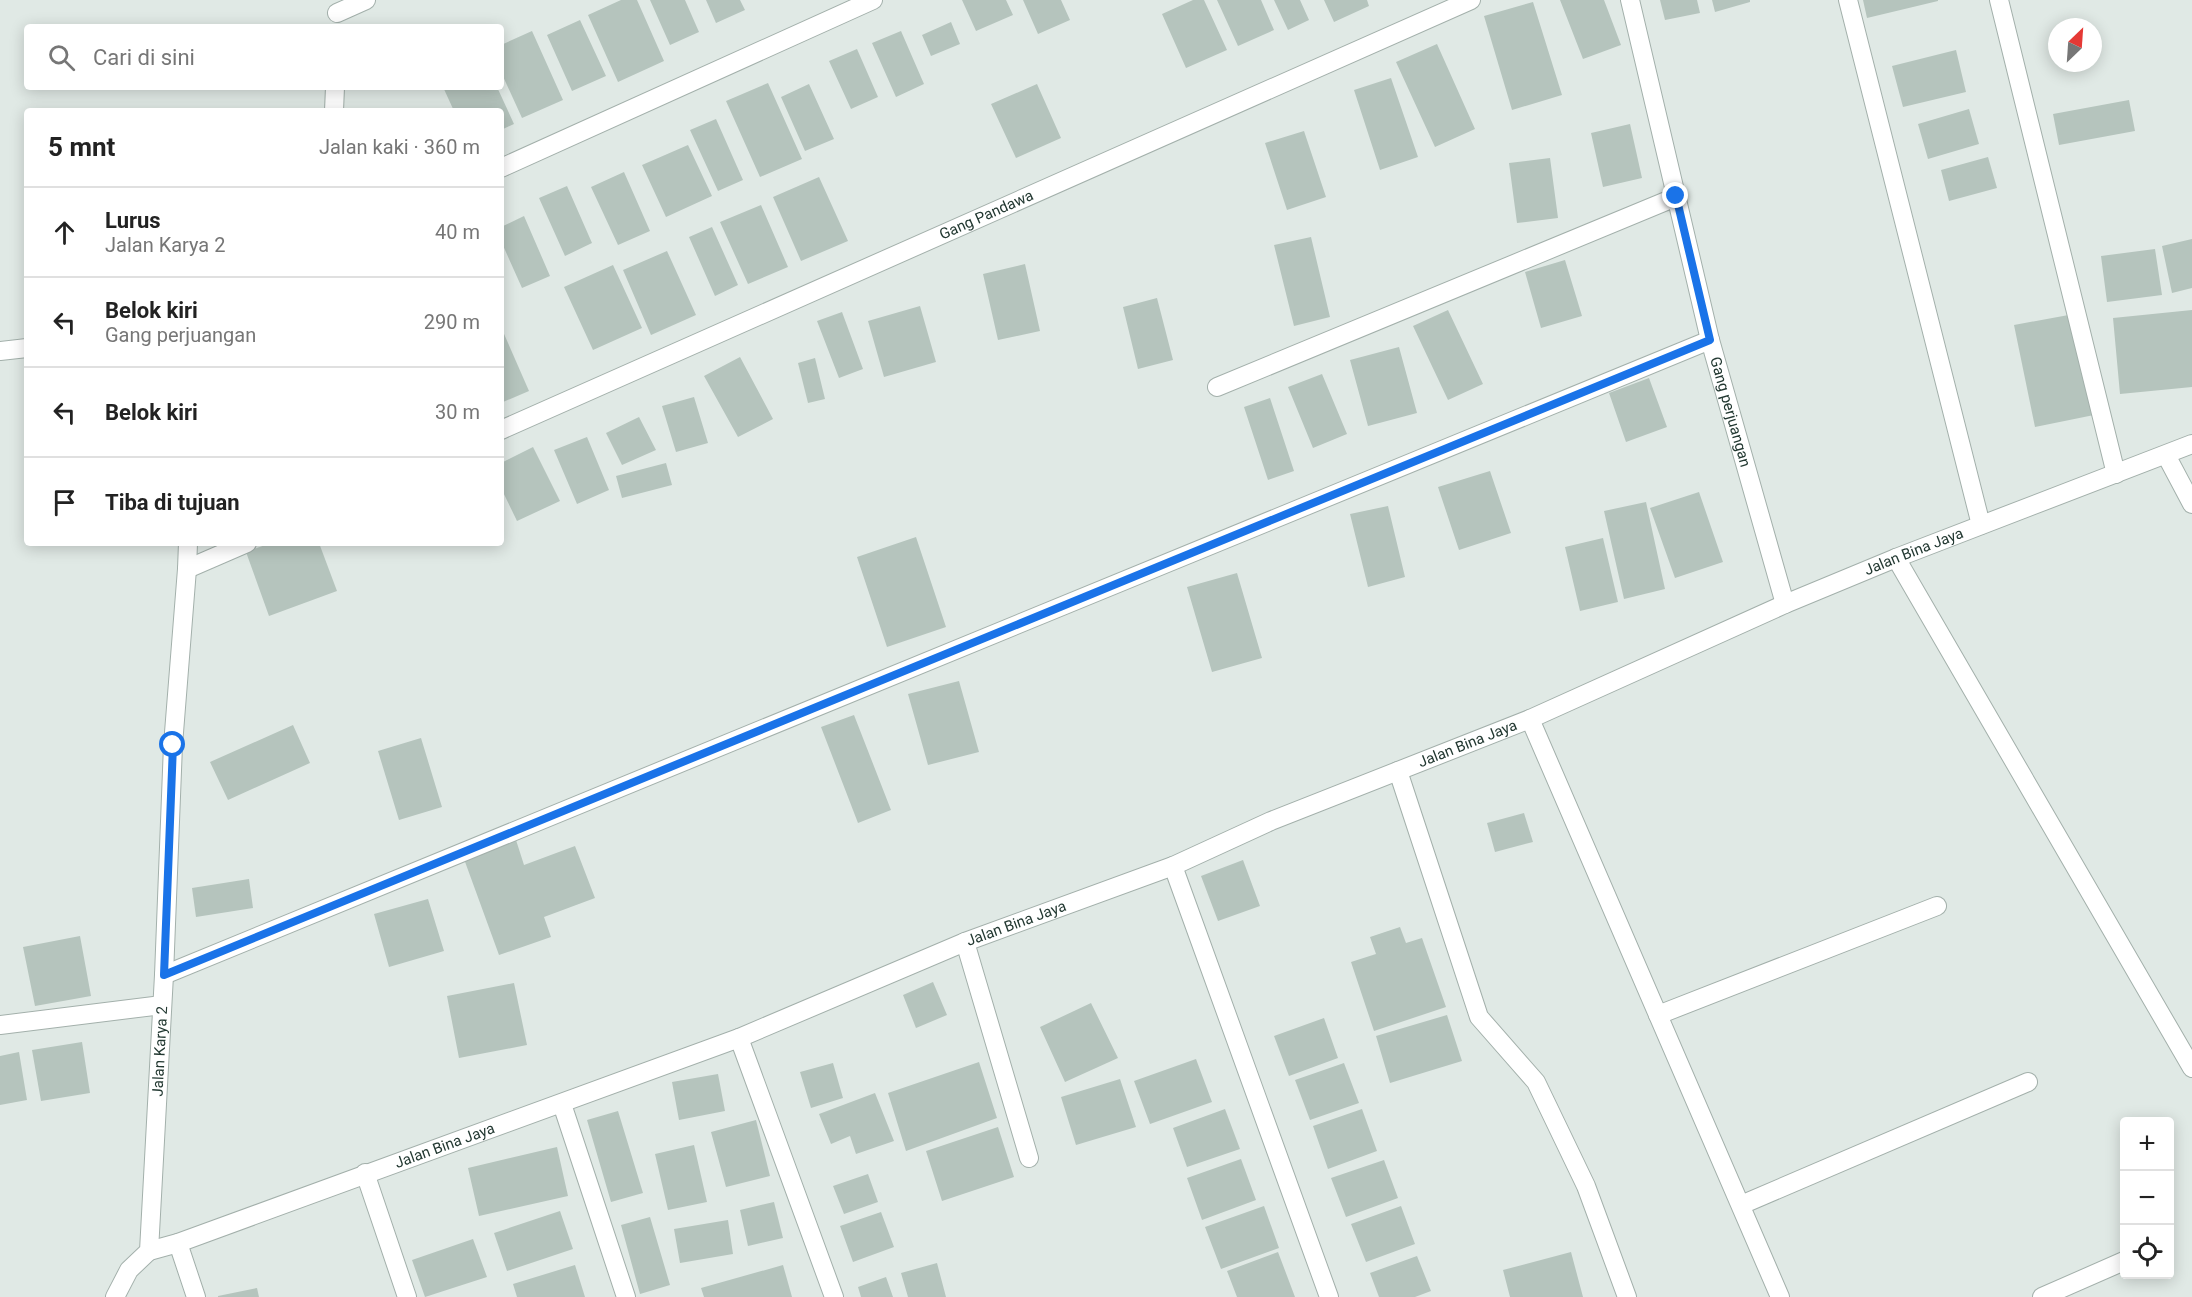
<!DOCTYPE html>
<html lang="id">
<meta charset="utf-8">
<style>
:root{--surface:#fff;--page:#f2f2f2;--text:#222;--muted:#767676;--line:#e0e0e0}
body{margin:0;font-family:Roboto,sans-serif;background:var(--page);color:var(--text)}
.controls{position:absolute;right:18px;bottom:18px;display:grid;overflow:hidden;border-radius:6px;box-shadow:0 3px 15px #0003}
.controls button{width:54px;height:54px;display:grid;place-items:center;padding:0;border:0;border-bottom:2px solid var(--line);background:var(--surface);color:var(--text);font:30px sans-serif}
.compass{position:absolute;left:2048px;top:18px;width:54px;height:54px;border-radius:50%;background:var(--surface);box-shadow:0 3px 15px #0003;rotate:25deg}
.stop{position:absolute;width:18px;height:18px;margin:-14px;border:4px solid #1a73e8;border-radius:50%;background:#fff}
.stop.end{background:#1a73e8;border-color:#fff;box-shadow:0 2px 6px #0008}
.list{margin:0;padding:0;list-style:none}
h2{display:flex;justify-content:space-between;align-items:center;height:78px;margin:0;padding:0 24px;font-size:26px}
h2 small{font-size:20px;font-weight:400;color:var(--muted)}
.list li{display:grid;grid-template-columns:39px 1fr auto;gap:18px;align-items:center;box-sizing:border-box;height:90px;padding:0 24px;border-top:2px solid var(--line)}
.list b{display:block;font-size:22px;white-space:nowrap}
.list p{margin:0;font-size:20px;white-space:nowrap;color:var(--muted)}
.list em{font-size:20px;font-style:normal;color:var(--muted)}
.icon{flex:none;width:33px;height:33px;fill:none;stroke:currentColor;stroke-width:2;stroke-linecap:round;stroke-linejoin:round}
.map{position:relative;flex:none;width:2192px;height:1297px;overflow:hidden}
.search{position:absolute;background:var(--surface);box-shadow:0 3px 15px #0003;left:24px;top:24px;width:480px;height:66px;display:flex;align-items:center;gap:15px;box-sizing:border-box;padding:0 21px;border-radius:6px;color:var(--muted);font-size:22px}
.panel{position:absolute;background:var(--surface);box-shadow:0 3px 15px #0003;left:24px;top:108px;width:480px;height:438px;border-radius:6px}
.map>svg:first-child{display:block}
</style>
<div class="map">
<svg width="2192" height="1297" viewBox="0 0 2192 1297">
<rect width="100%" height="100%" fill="#e0e9e5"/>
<path fill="#b5c4bd" d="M 621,0 L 637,0 L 664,61 L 618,82 L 588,15 Z
M 650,0 L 685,0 L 699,32 L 670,45 Z
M 706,0 L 740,0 L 745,10 L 716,23 Z
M 962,0 L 1006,0 L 1013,15 L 976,31 Z
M 1023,0 L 1061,0 L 1070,20 L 1038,34 Z
M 1193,0 L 1204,0 L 1227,50 L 1186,68 L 1162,14 Z
M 1217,0 L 1261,0 L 1274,30 L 1238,46 Z
M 1274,0 L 1300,0 L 1309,20 L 1288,30 Z
M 1324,0 L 1367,0 L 1369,6 L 1334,22 Z
M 1560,0 L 1604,0 L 1621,45 L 1583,59 Z
M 1660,0 L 1697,0 L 1700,13 L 1665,20 Z
M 1712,0 L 1750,0 L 1750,2 L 1715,12 Z
M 1863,0 L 1938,0 L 1938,1 L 1867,18 Z
M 1533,2 L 1562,95 L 1512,110 L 1484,16 Z
M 580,20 L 606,76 L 572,91 L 547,35 Z
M 951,22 L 960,44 L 931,56 L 922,35 Z
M 532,31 L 563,100 L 522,118 L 501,72 L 501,45 Z
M 901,31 L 924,84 L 896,97 L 872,43 Z
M 1437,44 L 1475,129 L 1435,147 L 1396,62 Z
M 857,49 L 878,97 L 851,109 L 829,61 Z
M 1956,50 L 1966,92 L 1903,107 L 1892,66 Z
M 1391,78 L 1418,157 L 1380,170 L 1354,90 Z
M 768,83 L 802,159 L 760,177 L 726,101 Z
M 809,84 L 834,139 L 805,151 L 781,97 Z
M 1037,84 L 1061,138 L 1016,158 L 991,104 Z
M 443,87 L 497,87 L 514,124 L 501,130 L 501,111 L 454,111 Z
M 2129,100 L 2135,131 L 2059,145 L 2053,114 Z
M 1969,109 L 1979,144 L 1928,159 L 1918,124 Z
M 716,119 L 743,180 L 718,191 L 690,130 Z
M 1630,124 L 1642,178 L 1603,187 L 1591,133 Z
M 1304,131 L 1326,197 L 1287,210 L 1265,143 Z
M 688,145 L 712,196 L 666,217 L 642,165 Z
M 1988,157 L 1997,188 L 1949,201 L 1941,170 Z
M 1550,158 L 1558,218 L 1517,223 L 1509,163 Z
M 624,172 L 650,231 L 618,245 L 591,187 Z
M 819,177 L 848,241 L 801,261 L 773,197 Z
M 567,186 L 592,243 L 565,256 L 539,198 Z
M 761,205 L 788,267 L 748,284 L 720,222 Z
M 524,216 L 550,276 L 522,288 L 501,241 L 501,227 Z
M 712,227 L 738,285 L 715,296 L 689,237 Z
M 1311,237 L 1330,317 L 1294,326 L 1274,245 Z
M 2192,239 L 2192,288 L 2172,293 L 2162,246 Z
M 2155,249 L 2162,295 L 2107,302 L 2101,256 Z
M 667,251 L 696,315 L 651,335 L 623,270 Z
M 1565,260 L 1582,316 L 1541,328 L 1525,272 Z
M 1025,264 L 1040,331 L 998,340 L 983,274 Z
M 613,265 L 642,328 L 593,350 L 564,287 Z
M 1157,298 L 1173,360 L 1138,369 L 1123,307 Z
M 920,306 L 936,362 L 884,377 L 868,321 Z
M 1448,310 L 1483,384 L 1448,400 L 1413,326 Z
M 2192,310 L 2192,387 L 2120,394 L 2113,318 Z
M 842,312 L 863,369 L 839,378 L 817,321 Z
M 2074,314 L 2094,415 L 2035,427 L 2014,325 Z
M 501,327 L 529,391 L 503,402 L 501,398 Z
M 1399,347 L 1417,413 L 1368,426 L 1350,360 Z
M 740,357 L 773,419 L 738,437 L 704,376 Z
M 815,358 L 825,399 L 808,403 L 798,363 Z
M 1322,374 L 1347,434 L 1313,448 L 1288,387 Z
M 1649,378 L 1667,427 L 1626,442 L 1609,393 Z
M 694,397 L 708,443 L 676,452 L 662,406 Z
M 1270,398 L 1294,471 L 1268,480 L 1244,407 Z
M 639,417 L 656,450 L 622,465 L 606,433 Z
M 587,437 L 609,490 L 577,504 L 554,450 Z
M 533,447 L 560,501 L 517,521 L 501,488 L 501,463 Z
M 666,463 L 672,485 L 622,498 L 616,476 Z
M 1490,471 L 1511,533 L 1459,550 L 1438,487 Z
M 1699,492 L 1723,562 L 1675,578 L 1650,508 Z
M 1646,502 L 1665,589 L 1624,599 L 1604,511 Z
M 1388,506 L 1405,577 L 1368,587 L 1350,514 Z
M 916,537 L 946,627 L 887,647 L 857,557 Z
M 1603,538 L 1618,602 L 1580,611 L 1565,547 Z
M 271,543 L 319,543 L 337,591 L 269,616 L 246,552 Z
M 1237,573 L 1262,658 L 1212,672 L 1187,587 Z
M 959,681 L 979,752 L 928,765 L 908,694 Z
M 854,715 L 891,810 L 858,823 L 821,727 Z
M 293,725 L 310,763 L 228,800 L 210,762 Z
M 421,738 L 442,807 L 399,820 L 378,751 Z
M 1524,813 L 1533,842 L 1495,852 L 1487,823 Z
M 516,840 L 524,865 L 575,846 L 595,898 L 544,917 L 551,937 L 499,955 L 464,859 Z
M 1243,860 L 1260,906 L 1218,921 L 1201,876 Z
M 249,879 L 253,908 L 196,917 L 192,888 Z
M 428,899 L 444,951 L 389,967 L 374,914 Z
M 1400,927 L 1406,943 L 1422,938 L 1446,1007 L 1374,1031 L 1351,962 L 1376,954 L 1370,937 Z
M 80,936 L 91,996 L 35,1006 L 23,947 Z
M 933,982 L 947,1015 L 916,1028 L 903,995 Z
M 514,983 L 527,1045 L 459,1058 L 447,996 Z
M 1091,1003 L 1118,1058 L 1065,1082 L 1040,1027 Z
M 1447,1015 L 1462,1061 L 1390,1083 L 1376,1036 Z
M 1324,1018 L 1338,1058 L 1289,1076 L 1274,1036 Z
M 82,1042 L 90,1093 L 41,1101 L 32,1050 Z
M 19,1052 L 27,1100 L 0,1105 L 0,1056 Z
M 1196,1059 L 1212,1102 L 1150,1124 L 1134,1081 Z
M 979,1062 L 997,1118 L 906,1151 L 888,1093 Z
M 833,1063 L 843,1098 L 811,1108 L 800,1072 Z
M 1344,1063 L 1359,1103 L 1310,1120 L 1295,1080 Z
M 718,1074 L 725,1111 L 679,1120 L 672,1082 Z
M 1120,1079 L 1136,1127 L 1076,1145 L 1061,1097 Z
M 875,1093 L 894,1141 L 856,1154 L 850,1136 L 831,1144 L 819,1114 Z
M 1225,1109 L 1240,1149 L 1187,1167 L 1173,1128 Z
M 1362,1109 L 1377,1151 L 1328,1169 L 1313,1126 Z
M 618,1111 L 643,1193 L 611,1202 L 587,1120 Z
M 756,1120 L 770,1176 L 726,1187 L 711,1132 Z
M 998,1127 L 1014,1177 L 942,1201 L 926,1151 Z
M 694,1145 L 707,1202 L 668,1210 L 655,1154 Z
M 557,1147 L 568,1196 L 479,1216 L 468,1168 Z
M 1241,1159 L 1256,1200 L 1202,1220 L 1187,1178 Z
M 1384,1160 L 1398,1198 L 1346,1217 L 1331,1178 Z
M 868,1174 L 878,1202 L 844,1214 L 833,1186 Z
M 774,1202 L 783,1238 L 748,1246 L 740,1210 Z
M 1264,1206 L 1279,1248 L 1221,1269 L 1205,1227 Z
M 1401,1206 L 1415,1244 L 1366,1262 L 1351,1224 Z
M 560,1211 L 573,1249 L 507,1271 L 494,1233 Z
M 881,1212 L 894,1247 L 853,1262 L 840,1226 Z
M 650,1217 L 670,1285 L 640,1294 L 621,1225 Z
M 728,1220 L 733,1254 L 680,1263 L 674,1229 Z
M 473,1239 L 487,1277 L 425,1297 L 412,1260 Z
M 1278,1252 L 1295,1297 L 1237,1297 L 1227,1271 Z
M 1571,1252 L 1583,1297 L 1510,1297 L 1503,1270 Z
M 1417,1256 L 1431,1291 L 1415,1297 L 1379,1297 L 1370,1273 Z
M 937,1263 L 946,1297 L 908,1297 L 901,1273 Z
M 575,1265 L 585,1297 L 517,1297 L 513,1284 Z
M 783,1265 L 792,1297 L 704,1297 L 701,1288 Z
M 886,1277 L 893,1297 L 861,1297 L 858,1287 Z
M 257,1288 L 259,1297 L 218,1297 L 218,1296 Z"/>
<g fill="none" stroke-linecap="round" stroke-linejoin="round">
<g stroke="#a3b0ab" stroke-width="20">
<path id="service" d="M 1848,0 L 1981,525"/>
</g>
<g stroke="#a3b0ab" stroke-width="20">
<g id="minor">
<path id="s1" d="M 1630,0 L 1710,340 L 1785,604"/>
<path d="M 1999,0 L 2116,474"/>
<path d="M 337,13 L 366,0"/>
<path d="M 334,111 L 335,87"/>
<path d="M 501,168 L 873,0"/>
<path d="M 0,351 L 27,348"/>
<path d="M 1217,387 L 1676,197"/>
<path id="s2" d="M 501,430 L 1471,0"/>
<path d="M 2166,455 L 2192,504"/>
<path d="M 1896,558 L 2192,1068"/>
<path d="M 187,569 L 247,543"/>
<path d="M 1530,719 L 1780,1297"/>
<path d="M 1398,771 L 1479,1017 L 1536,1082 L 1586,1186 L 1627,1297"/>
<path d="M 1173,866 L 1329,1297"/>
<path d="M 965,942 L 1029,1158"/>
<path d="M 164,975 L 1710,340"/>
<path d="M 1658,1015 L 1937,906"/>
<path d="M 0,1025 L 162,1005"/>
<path id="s3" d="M 739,1038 L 965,942 L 1173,866 L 1271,821 L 1530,719 L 1785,604 L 1896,558 L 2192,444"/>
<path d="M 562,1104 L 626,1297"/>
<path d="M 365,1173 L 407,1297"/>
<path d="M 1741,1205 L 2028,1082"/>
<path d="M 178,1243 L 196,1297"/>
<path id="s4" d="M 149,1251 L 178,1243 L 739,1038 L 834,1297"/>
<path id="s5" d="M 115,1297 L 129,1270 L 149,1251 L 164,975 L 173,745 L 187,569 L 188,543"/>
<path d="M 2042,1297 L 2124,1261"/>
</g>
</g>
<use href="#service" stroke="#fff" stroke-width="18"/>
<use href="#minor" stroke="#fff" stroke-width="18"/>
</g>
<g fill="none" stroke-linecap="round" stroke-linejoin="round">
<path stroke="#1a73e8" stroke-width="8" d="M 173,745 L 164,975 L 1710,340 L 1676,196"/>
</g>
<g text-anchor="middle" stroke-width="4.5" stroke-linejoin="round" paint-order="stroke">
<g font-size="15" fill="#223831" stroke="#f0f6f3">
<text dy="5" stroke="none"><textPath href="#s2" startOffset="531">Gang Pandawa</textPath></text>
<text dy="5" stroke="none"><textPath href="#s1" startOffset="424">Gang perjuangan</textPath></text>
<text dy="5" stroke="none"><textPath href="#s3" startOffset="1272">Jalan Bina Jaya</textPath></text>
<text dy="5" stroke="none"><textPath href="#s3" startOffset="786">Jalan Bina Jaya</textPath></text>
<text dy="5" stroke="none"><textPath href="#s3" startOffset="300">Jalan Bina Jaya</textPath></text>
<text dy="5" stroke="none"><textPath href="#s5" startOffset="258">Jalan Karya 2</textPath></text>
<text dy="5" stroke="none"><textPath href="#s4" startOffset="314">Jalan Bina Jaya</textPath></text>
</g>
</g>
</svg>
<div class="controls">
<button>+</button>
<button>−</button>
<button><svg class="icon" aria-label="locate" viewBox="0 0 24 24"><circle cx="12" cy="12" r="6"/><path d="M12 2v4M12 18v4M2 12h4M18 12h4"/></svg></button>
</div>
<svg class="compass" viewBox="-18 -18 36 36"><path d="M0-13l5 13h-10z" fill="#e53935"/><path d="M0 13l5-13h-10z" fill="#767676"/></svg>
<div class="stop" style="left:173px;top:745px"></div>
<div class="stop end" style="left:1676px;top:196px"></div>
<div class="search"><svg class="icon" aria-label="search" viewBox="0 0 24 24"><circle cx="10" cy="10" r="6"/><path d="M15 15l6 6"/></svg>Cari di sini</div>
<section class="panel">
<h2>5 mnt<small>Jalan kaki · 360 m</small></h2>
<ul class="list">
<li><svg class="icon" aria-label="ahead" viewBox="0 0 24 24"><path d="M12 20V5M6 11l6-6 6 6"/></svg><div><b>Lurus</b><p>Jalan Karya 2</p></div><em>40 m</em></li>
<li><svg class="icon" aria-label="left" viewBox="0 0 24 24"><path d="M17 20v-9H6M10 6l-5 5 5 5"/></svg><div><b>Belok kiri</b><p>Gang perjuangan</p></div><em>290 m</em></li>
<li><svg class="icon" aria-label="left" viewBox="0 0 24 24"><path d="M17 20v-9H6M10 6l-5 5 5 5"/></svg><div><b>Belok kiri</b></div><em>30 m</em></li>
<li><svg class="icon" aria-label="arrive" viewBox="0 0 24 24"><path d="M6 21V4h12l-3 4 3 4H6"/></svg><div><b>Tiba di tujuan</b></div></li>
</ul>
</section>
</div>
